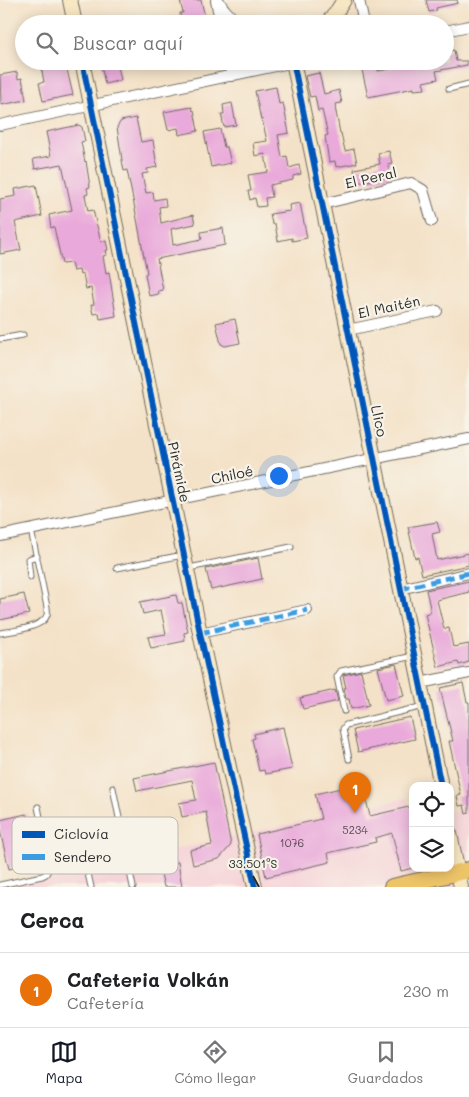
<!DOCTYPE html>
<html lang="es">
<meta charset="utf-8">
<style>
:root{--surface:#fff;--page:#f2f2f2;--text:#202124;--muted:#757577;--line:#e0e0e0;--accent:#111827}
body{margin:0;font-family:Mali,sans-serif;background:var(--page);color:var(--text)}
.controls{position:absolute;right:15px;bottom:15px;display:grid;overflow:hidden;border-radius:10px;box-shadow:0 2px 12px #0003}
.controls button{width:45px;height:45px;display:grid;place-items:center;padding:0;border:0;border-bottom:1px solid var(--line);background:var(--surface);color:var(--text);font:25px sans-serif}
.you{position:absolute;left:278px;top:475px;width:18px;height:18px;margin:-12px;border:4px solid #fff;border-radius:50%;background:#1a73e8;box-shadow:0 0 0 8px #1a73e833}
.badge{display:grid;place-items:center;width:32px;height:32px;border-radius:50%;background:var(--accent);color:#fff;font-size:16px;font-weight:700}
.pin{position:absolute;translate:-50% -41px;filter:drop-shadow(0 1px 2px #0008)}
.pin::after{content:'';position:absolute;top:26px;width:18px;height:15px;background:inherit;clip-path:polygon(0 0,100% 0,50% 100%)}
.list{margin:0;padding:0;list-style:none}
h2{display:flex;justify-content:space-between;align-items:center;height:65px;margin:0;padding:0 20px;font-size:21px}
h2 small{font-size:16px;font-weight:400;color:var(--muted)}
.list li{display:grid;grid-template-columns:32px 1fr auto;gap:15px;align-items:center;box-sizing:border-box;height:75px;padding:0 20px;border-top:1px solid var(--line)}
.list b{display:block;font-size:19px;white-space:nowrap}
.list p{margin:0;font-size:16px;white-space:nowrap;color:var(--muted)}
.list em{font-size:16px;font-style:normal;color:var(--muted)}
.icon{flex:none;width:28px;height:28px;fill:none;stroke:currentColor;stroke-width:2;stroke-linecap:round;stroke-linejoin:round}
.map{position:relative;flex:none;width:469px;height:887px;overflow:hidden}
.search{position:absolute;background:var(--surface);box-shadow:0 2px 12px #0003;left:15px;right:15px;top:15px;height:55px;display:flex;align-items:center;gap:12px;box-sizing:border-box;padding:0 18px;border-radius:28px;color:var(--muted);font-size:19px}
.sheet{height:140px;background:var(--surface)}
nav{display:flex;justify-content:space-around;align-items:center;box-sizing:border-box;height:70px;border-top:1px solid var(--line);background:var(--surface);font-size:14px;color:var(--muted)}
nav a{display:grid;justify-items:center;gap:2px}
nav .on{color:var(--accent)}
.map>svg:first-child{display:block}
</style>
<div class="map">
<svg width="469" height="887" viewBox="0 0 469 887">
<rect width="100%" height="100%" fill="#f7f3e8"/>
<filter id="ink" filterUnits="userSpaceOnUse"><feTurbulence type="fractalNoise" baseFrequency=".02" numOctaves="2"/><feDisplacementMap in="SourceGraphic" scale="10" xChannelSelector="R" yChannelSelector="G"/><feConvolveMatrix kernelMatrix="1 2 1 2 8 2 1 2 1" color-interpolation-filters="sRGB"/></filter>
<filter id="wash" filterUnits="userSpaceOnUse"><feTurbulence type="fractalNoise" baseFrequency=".0096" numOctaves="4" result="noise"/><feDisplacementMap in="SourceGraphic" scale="20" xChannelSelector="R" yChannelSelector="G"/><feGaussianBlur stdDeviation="1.12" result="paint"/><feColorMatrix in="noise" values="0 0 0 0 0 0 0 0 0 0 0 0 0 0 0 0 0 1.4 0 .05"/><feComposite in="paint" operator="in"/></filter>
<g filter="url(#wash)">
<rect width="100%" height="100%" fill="#f4e2c8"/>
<path fill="#f6cfd6" d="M 407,798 L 413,822 L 413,868 L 450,868 L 450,812 L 469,807 L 469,887 L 3,887 Z"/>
<g id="blocks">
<path fill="#e9a9da" d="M 180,0 L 201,0 L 205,17 L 198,18 L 199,23 L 181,24 L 180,13 L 183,13 Z
M 426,0 L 457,0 L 458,3 L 436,8 L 437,10 L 429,12 Z
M 454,50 L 456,61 L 467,61 L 467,65 L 436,71 L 438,79 L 423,82 L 425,89 L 414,90 L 414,88 L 368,97 L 362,70 L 377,67 L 378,71 L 396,68 L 396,64 L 412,61 L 445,61 L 445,52 Z
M 40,61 L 65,61 L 73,95 L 43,101 L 39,83 L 44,82 Z
M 117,62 L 121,80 L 105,84 L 101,65 Z
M 17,72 L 18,79 L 22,78 L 26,100 L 1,105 L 0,75 Z
M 319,73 L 324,94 L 339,90 L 342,103 L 335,104 L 336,107 L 335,107 L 340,133 L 341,133 L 345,151 L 354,149 L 357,163 L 336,167 L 335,161 L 329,162 L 325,136 L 328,135 L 322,110 L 318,111 L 315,96 L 310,97 L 305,76 Z
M 276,87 L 279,104 L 283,103 L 289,133 L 278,135 L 282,157 L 287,156 L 289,168 L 299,165 L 301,174 L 293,176 L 293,180 L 270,185 L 272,197 L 265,198 L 266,206 L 257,207 L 255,198 L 250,200 L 248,191 L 251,191 L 248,175 L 268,172 L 265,154 L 255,156 L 253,143 L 267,141 L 262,119 L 261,120 L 255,91 Z
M 232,103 L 236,125 L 224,127 L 221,114 L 224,114 L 223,105 Z
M 192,107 L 193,111 L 194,110 L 198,131 L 179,135 L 178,128 L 168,130 L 164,112 Z
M 136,118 L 141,142 L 153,140 L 157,167 L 147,169 L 148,173 L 142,174 L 146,193 L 153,192 L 154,200 L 165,198 L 166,206 L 159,207 L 161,223 L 193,215 L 195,224 L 171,229 L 173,245 L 202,239 L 201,232 L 223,228 L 225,245 L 157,259 L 163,290 L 158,291 L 159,294 L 149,296 L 145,274 L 147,273 L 137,219 L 127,170 L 124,171 L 122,160 L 117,127 L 121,121 Z
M 79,125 L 82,127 L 85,141 L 81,142 L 85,162 L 86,161 L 90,187 L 87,188 L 88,194 L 85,195 L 88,211 L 93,210 L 101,242 L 106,241 L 108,250 L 106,250 L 107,255 L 103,256 L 106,273 L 109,272 L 116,316 L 100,319 L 99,313 L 93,314 L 91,305 L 94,304 L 91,288 L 86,289 L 83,274 L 80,275 L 79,270 L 73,271 L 71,263 L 62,264 L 54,227 L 51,228 L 49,215 L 72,210 L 62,164 L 35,169 L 33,159 L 51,156 L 46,132 Z
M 220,129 L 224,147 L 227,147 L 231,163 L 211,167 L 204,132 Z
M 389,151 L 392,163 L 388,164 L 391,177 L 356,183 L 354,169 L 380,164 L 378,153 Z
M 36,185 L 42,216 L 15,222 L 21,250 L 0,254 L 0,199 L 16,196 L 15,189 Z
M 300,203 L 307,238 L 292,241 L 292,238 L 278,241 L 275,224 L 272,224 L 270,214 L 290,211 L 289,205 Z
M 235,319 L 240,343 L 225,346 L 221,344 L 216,323 Z
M 437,522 L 440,532 L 432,534 L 437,560 L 469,553 L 469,565 L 422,575 L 418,557 L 415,558 L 408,527 Z
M 258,558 L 262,579 L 211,590 L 206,569 Z
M 469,581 L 469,592 L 437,600 L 444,629 L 449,628 L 453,647 L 469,644 L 469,662 L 459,665 L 458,662 L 438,667 L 425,614 L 431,612 L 426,590 Z
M 24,594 L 29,614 L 0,620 L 0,599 Z
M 176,595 L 178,603 L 182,603 L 188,632 L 184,633 L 185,641 L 151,648 L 148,637 L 166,634 L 161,610 L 143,614 L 140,602 Z
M 396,664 L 404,696 L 386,700 L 378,668 Z
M 361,671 L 369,705 L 351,709 L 349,699 L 346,699 L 344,688 L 346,688 L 343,675 Z
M 463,683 L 467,702 L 469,702 L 469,813 L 466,814 L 464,805 L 459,806 L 457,796 L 461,795 L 449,741 L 453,741 L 440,688 Z
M 335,690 L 338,701 L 303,709 L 300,698 Z
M 410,717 L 415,739 L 358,752 L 353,730 Z
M 283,727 L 292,769 L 265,774 L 264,770 L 259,771 L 252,739 L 255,738 L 254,734 Z
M 214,762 L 231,845 L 219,859 L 193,865 L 190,850 L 212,845 L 206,812 L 182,817 L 179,803 L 196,800 L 192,780 L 137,791 L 134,778 Z
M 362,783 L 370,816 L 413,806 L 413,868 L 401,871 L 392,833 L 375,838 L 376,842 L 328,853 L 330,862 L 266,877 L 257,834 L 321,819 L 315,794 Z
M 26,814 L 37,862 L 9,869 L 0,831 L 0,820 Z
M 178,862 L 182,887 L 164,887 L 159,865 Z"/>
</g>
</g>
<g filter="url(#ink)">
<use href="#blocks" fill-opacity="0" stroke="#716b62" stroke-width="1"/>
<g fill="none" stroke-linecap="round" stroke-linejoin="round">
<g stroke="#716b62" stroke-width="7">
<path id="lane" d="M 449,89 L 469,84
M 0,339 L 23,335
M 117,568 L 183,555
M 189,568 L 291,547
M 30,577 L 28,559 L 37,556
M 0,633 C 12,631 43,628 47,615 C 48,612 47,610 47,607 L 31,530
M 344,711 L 337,677 L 341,671 L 414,656
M 349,759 L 343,729 L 346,725 L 424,706
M 113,788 L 133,887
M 79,834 L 91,887
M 0,885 L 42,876 L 46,874 L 50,866 L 38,807"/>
</g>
<g stroke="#716b62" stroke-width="12">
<path id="street" d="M 218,0 L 225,10 L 238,24
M 359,0 L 364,24
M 216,1 L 221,24
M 445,31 L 469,26
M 229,61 L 232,76
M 0,125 L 299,61
M 322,204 L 411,183 L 423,190 L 432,221
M 348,330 L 437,311
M 0,536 L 469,439
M 400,589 L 469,573
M 200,633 L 307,610
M 420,683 L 469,673"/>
</g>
<g stroke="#716b62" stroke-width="16">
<path id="secondary" d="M 70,0 L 75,24
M 326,24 L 335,14 L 344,0
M 82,61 L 200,633 L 255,887
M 293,61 L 441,786
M 450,834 L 461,887"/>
</g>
<g stroke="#716b62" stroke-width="18">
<path id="primary" d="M 392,887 L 469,870"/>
</g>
<use href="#lane" stroke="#fff" stroke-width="5"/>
<use href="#street" stroke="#fff" stroke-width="10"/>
<use href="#secondary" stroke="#f8e7c3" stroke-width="14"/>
<use href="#primary" stroke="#eec469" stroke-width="16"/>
<path stroke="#3d9ce1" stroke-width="5" stroke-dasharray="10 5" stroke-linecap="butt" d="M 400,589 L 469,573
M 200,633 L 307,610"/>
<g stroke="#f7f3e8" stroke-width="9">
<path id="cycleway" d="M 82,61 L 200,633 L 255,887
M 293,61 L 441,786"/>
</g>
<use href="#cycleway" stroke="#0057b8" stroke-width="6"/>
</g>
</g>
<path fill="none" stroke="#2b2b2b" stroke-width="2" d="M 253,876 L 259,887"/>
<g text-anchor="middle" stroke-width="4.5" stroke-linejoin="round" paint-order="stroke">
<g font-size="11" fill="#5a4a57">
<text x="355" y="834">5234</text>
<text x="292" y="847">1076</text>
</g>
<g font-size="14" fill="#2b2b2b" stroke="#f7f3e8">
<text transform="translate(371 178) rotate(-13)" y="5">El Peral</text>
<text transform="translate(389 307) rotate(-12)" y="5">El Maitén</text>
<text transform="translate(379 421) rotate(78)" y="5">Llico</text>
<text transform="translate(179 472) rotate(78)" y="5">Pirámide</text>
<text transform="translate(232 475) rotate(-12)" y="5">Chiloé</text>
</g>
</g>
<rect x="12" y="817" width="166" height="57" rx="8" fill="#f7f3e8" stroke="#bab7af" stroke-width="1"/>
<rect x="22" y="831" width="23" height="7" fill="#0057b8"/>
<rect x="22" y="854" width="23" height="6" fill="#3d9ce1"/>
<g font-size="14" fill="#2b2b2b">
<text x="54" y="839">Ciclovía</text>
<text x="54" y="862">Sendero</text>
</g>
<g font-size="12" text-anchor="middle" fill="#2b2b2b" stroke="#f7f3e8" stroke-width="4.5" stroke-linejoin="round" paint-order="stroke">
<text x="253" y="868">33.501°S</text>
</g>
</svg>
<div class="controls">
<button><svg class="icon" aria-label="locate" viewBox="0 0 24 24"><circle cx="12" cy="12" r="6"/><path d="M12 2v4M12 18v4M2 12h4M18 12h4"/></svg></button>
<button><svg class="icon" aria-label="layers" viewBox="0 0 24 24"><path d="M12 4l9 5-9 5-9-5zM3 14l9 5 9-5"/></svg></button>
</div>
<div class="you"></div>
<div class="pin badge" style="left:355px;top:813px;background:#e8710a">1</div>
<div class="search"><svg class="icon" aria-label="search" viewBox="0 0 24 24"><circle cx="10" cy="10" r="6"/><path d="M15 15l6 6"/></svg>Buscar aquí</div>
</div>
<section class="sheet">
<h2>Cerca<small></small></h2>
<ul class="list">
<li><span class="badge" style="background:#e8710a">1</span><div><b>Cafeteria Volkán</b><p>Cafetería</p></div><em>230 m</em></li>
</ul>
</section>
<nav>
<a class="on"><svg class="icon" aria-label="map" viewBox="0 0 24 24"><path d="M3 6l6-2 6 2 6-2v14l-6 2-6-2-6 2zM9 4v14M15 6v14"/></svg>Mapa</a>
<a><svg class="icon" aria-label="directions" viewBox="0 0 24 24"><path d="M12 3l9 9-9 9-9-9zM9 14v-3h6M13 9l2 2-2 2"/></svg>Cómo llegar</a>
<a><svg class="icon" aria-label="saved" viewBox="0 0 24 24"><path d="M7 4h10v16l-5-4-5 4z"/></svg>Guardados</a>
</nav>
